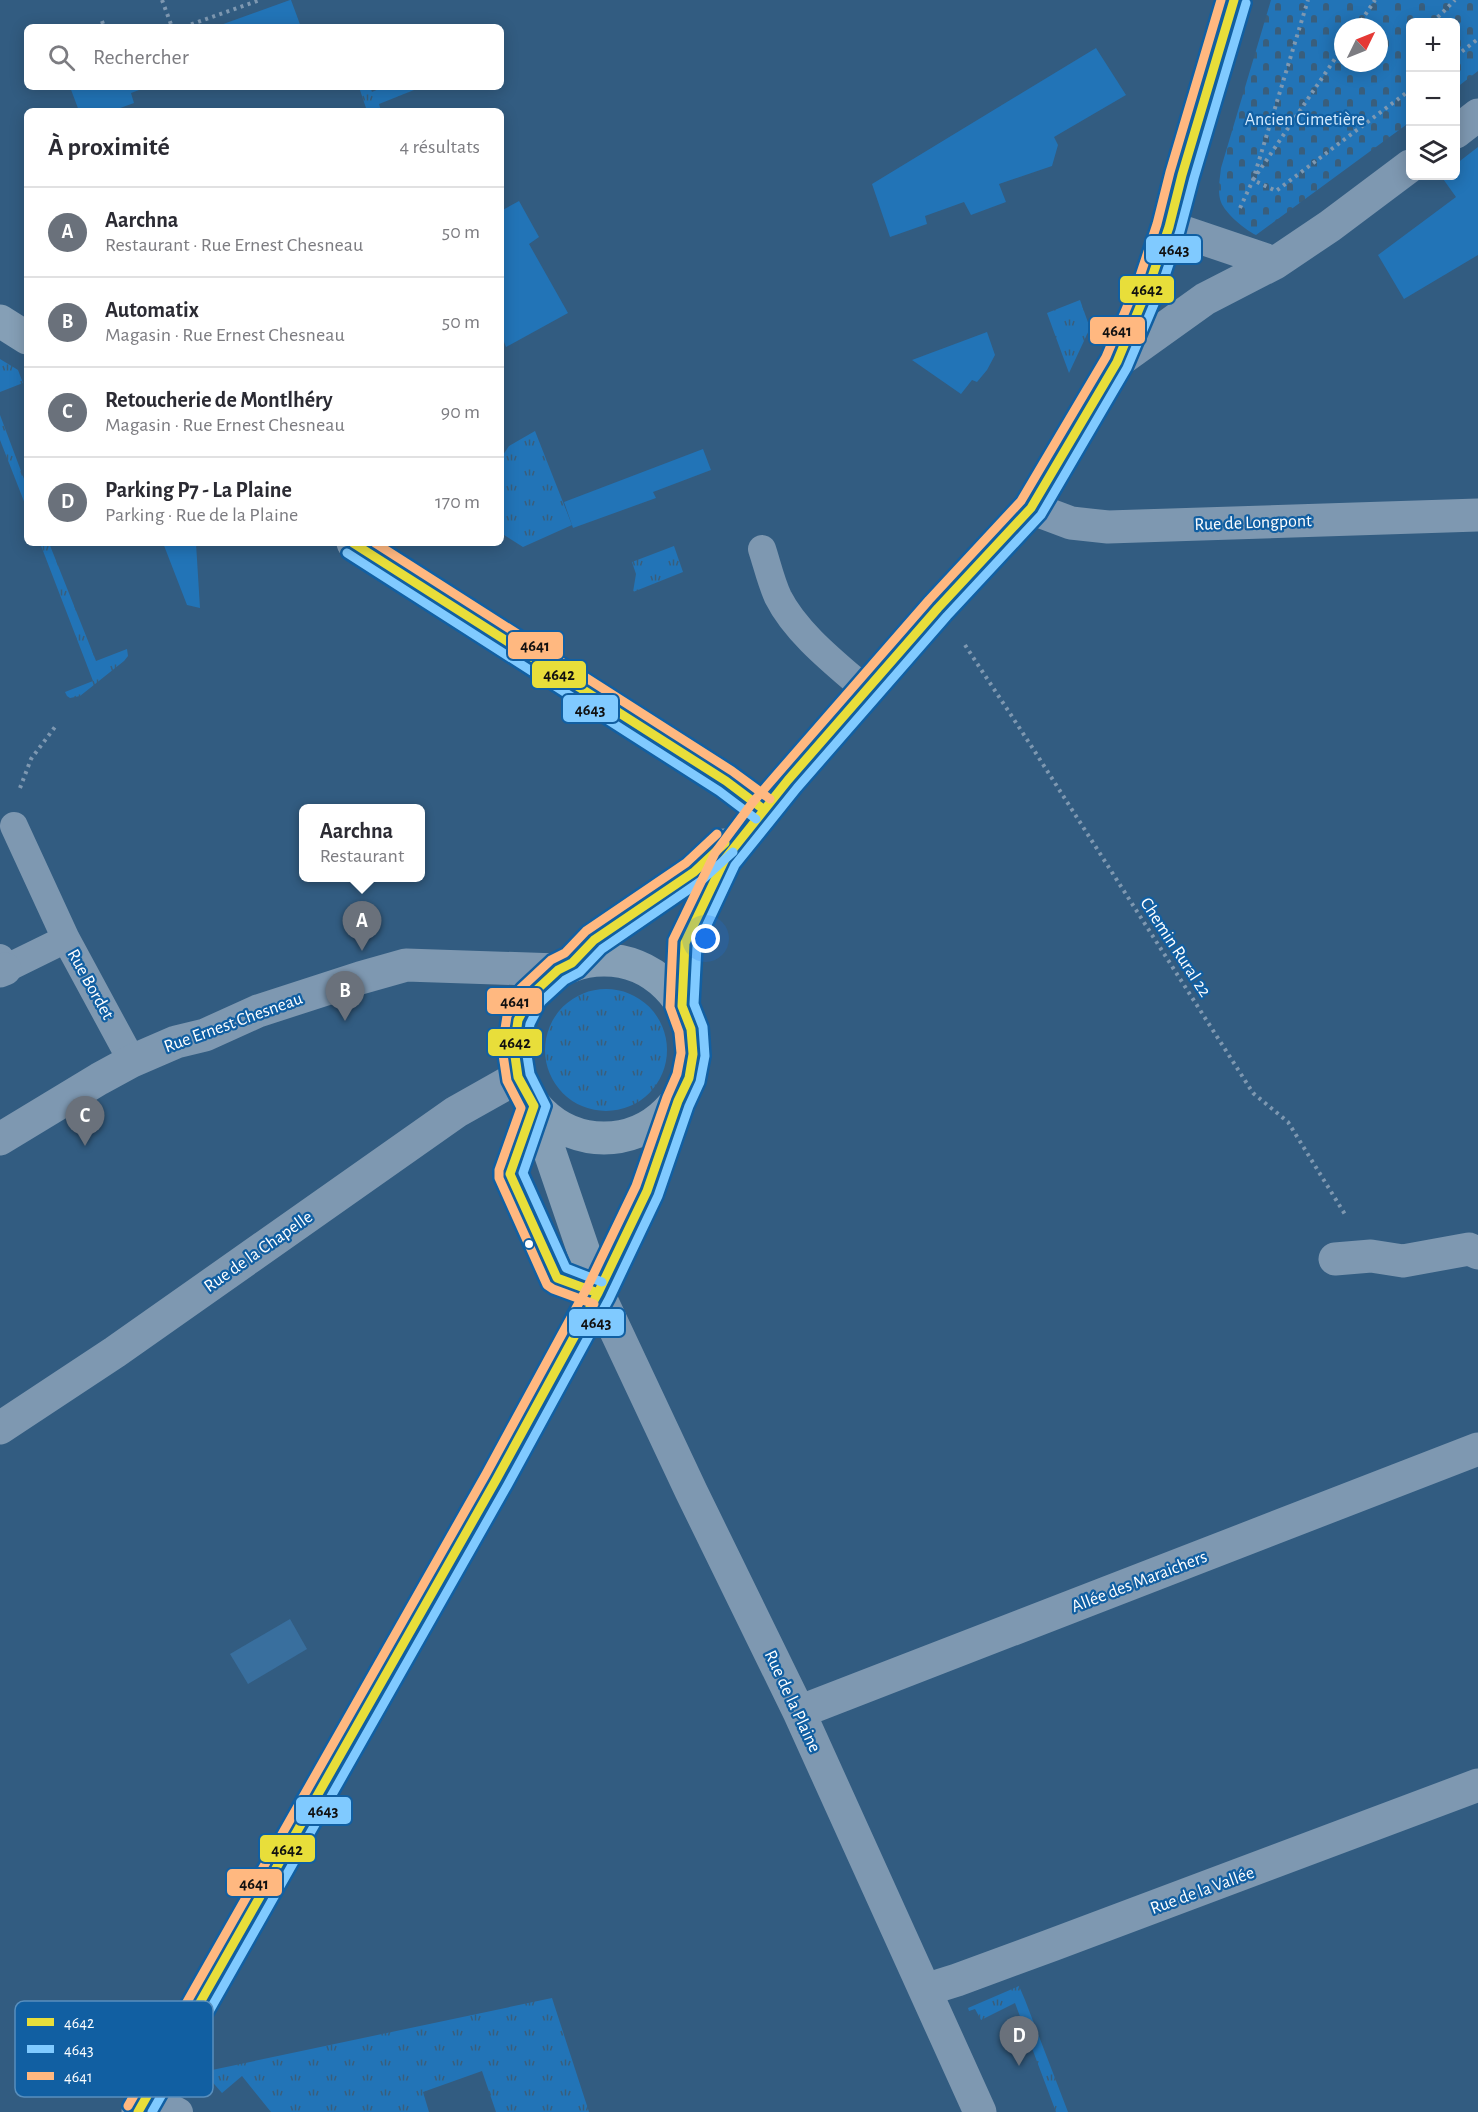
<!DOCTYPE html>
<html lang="fr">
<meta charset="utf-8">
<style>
:root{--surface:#fff;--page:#f2f2f3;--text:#2b2b33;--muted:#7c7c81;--line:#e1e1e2;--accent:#6a717b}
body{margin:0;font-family:"Alegreya Sans",sans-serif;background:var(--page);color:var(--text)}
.controls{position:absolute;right:18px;top:18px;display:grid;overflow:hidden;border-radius:9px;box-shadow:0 3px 15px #0003}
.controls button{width:54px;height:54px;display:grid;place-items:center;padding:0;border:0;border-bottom:2px solid var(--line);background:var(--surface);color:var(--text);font:30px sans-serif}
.compass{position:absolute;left:1334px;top:18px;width:54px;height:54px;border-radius:50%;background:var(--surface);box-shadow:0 3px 15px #0003;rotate:47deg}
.you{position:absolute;left:706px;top:939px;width:21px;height:21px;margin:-15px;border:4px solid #fff;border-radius:50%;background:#1a73e8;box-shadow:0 0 0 9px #1a73e833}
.badge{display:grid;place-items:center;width:39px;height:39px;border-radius:50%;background:var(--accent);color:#fff;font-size:20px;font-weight:700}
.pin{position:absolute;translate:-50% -50px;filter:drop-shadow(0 2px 3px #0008)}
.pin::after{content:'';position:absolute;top:32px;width:21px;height:18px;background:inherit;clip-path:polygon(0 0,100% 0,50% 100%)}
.popup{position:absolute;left:299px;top:804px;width:126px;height:78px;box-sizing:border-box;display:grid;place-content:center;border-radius:9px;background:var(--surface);filter:drop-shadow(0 2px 4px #0005);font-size:20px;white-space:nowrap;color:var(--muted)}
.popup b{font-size:22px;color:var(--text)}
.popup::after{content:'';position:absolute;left:50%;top:100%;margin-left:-12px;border:12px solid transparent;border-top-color:var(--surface)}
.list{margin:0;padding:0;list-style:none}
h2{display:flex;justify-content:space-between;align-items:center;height:78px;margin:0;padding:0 24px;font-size:26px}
h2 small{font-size:20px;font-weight:400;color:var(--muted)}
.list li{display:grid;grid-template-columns:39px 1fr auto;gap:18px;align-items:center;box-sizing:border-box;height:90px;padding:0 24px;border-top:2px solid var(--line)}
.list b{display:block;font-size:22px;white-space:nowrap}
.list p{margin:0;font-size:20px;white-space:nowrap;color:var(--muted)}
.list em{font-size:20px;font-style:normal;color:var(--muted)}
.icon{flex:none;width:33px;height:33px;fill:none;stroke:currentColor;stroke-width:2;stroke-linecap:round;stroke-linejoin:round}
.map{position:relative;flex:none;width:1478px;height:2112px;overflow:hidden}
.search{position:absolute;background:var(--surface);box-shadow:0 3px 15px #0003;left:24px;top:24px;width:480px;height:66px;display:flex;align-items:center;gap:15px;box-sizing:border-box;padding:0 21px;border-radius:9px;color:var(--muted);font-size:22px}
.panel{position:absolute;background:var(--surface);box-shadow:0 3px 15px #0003;left:24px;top:108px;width:480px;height:438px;border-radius:9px}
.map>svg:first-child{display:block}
</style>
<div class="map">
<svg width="1478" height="2112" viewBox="0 0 1478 2112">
<defs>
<pattern id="grass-tufts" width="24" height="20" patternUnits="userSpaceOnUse" patternTransform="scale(1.5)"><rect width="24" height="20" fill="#2274b7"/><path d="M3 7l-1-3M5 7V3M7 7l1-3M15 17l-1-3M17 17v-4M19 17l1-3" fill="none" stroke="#395e7c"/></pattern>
<pattern id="cemetery-stones" width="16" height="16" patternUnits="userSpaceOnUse" patternTransform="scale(1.5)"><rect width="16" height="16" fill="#2274b7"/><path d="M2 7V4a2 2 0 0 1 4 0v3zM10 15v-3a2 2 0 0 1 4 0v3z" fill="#395e7c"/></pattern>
</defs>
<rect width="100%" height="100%" fill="#325c81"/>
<path fill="url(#grass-tufts)" d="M 359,87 L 370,87 L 372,92 L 383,87 L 413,87 L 414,90 L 379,104 L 381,111 L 367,111 Z
M 1080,300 L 1090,328 L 1069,373 L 1047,313 Z
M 0,359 L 18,370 L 23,383 L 0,392 Z
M 0,415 L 27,487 L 27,509 L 0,440 Z
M 535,431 L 572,525 L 523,547 L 501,533 L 501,458 L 509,446 Z
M 40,543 L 49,543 L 96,661 L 127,649 L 128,656 L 124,661 L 80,696 L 70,698 L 67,696 L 65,692 L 93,681 Z
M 674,546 L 683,572 L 633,592 L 636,574 L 632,562 Z
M545 1050a61 61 0 1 1 122 0a61 61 0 1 1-122 0Z
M 1019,1986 L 1025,2000 L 1068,2112 L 1056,2112 L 1015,2003 L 981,2020 L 975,2009 L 969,2011 L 968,2008 Z
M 552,1998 L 589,2112 L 496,2112 L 482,2071 L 423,2092 L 429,2112 L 271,2112 L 242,2076 L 222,2093 L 208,2077 L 212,2070 Z"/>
<path fill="url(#cemetery-stones)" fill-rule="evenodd" d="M 1271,0 L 1478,0 L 1478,71 L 1456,88 L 1456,22 L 1410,22 L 1410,122 L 1256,235 C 1245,230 1225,213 1221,202 C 1217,191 1220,179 1221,168 ZM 1343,27 L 1379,27 L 1379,63 L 1343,63 Z"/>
<path fill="#2274b7" d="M 291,0 L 301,27 L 215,27 L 290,0 Z
M 1096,48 L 1126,95 L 1054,137 L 1058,145 L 1052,166 L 999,184 L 1006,202 L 971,215 L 964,202 L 925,216 L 927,224 L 890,237 L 872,184 Z
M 70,87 L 147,87 L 131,93 L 134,103 L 112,111 L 79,111 Z
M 1478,147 L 1478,255 L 1404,299 L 1378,255 L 1456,197 L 1441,176 L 1456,176 L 1456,164 Z
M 519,201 L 539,237 L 529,244 L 568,313 L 506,347 L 501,334 L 501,211 Z
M 987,332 L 995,355 L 987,370 L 977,382 L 972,380 L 961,394 L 912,360 Z
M 703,449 L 711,470 L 653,492 L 656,498 L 573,528 L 564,502 Z
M 163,543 L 196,543 L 200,608 L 187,605 Z"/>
<path fill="#396f9e" d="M 290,1619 L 307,1649 L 248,1684 L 230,1654 Z"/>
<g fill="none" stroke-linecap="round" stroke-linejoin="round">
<path stroke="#7e98b1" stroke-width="4" stroke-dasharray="3 4.5" stroke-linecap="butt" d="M 162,0 L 172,27
M 102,21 L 104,27
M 1436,22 L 1434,21 L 1455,0
M 184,27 L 260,0
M 1357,27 L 1375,0
M 1343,47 L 1253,180 L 1276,191 L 1410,90
M 1456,56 L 1478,39
M 1240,208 L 1253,180 L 1308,0
M 965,645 L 1030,744 L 1253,1093 L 1288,1122 L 1346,1216
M 20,788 L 31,759 L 55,727"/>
<path stroke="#7e98b1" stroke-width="28" d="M 762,549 C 767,564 771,582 778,597 C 796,633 836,664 866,690
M 14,826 L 66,939 L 132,1061
M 0,958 L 5,969 L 66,939
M 534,1106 L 510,1174 L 557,1278 L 598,1293
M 147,2095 L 179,2112"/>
<path stroke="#7e98b1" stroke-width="33" d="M 1031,508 L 1071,523 L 1108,527 L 1478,515
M 0,971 L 5,969
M 0,1139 L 99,1079 L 132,1061 L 176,1042 L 205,1035 L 258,1011 L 360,978 L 406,965 L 558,970
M 1335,1259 L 1371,1256 L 1403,1261 L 1469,1249 L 1478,1253
M 598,1293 L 691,1491 L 799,1712 L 980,2112
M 0,1428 L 115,1352 L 456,1112 L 518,1077
M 799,1712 L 1478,1449
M 925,1990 L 957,1980 L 1052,1945 L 1478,1785"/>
<path stroke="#7e98b1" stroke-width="33" d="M 1456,132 L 1478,115
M 1169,227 L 1275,263
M 1117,362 L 1205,299 L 1275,263 L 1330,226 L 1410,166"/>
<path stroke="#859fb6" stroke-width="33" d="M 0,321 L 27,338
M 353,543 L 726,781 L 763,809
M515 1049a89 89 0 1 1 178 0a89 89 0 1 1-178 0Z
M 572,963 L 594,940 L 694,872 L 724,845
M 682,1006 L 685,943 L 725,859 L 763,809 L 788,780 L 938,608 L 1031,508 L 1117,362 L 1151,280 L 1169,227 L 1182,175 L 1234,0
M 534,1106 L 598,1293
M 138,2112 L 496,1480 L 598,1293 L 647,1191 L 678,1101"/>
<g stroke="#115fa2" stroke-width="14">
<path id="bus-1" d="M 353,543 L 726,781 L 763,809
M 598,1293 L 557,1278 L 510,1174 L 534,1106 L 518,1077 L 514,1049 L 518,1020 L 531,995 L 558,970 L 572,963 L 594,940 L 694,872 L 725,843
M 138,2112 L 496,1480 L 598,1293 L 647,1191 L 678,1101 L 689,1078 L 693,1054 L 691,1029 L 682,1006 L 685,943 L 725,859 L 788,780 L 938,608 L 1031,508 L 1117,362 L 1151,280 L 1169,227 L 1182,175 L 1234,0"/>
</g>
<g stroke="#115fa2" stroke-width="14">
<path id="bus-2" d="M 347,553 L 719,791 L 756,819
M 602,1282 L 566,1268 L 523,1173 L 546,1106 L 530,1074 L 526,1049 L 530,1024 L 541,1002 L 565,980 L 580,972 L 602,949 L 701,881 L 733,852
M 152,2112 L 507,1486 L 609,1299 L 658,1196 L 689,1106 L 700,1082 L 705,1056 L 703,1027 L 694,1004 L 697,946 L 735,865 L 797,788 L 947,616 L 1041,515 L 1127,368 L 1162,285 L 1180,231 L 1194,178 L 1246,3"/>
</g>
<g stroke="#115fa2" stroke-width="14">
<path id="bus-3" d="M 375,543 L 732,771 L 770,799
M 594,1304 L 553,1289 L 547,1285 L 499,1178 L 499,1170 L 521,1108 L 507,1081 L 502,1048 L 507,1016 L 521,988 L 551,960 L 565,953 L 586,931 L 686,863 L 717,834
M 128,2106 L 486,1474 L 587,1288 L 636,1186 L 667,1097 L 677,1074 L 681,1053 L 679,1032 L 670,1007 L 673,940 L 715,853 L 753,802 L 779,772 L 929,600 L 1021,501 L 1106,357 L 1140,276 L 1157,224 L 1170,172 L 1221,0"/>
</g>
<use href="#bus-1" stroke="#e8de3a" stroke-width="9"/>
<use href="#bus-2" stroke="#80caff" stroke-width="9"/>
<use href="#bus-3" stroke="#ffb880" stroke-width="9"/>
</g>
<circle fill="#fff" stroke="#115fa2" stroke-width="2" cx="529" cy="1244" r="5"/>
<g text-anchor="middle" stroke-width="4.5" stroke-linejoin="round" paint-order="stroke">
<g font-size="18" fill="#d4ebfe" stroke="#115fa2">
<text x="1305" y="125">Ancien Cimetière</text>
</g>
<g font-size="18" fill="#fff" stroke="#115fa2">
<text transform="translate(1253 522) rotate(-2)" y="6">Rue de Longpont</text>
<text transform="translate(1176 947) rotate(57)" y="6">Chemin Rural 22</text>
<text transform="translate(91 984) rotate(61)" y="6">Rue Bordet</text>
<text transform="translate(233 1022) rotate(-20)" y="6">Rue Ernest Chesneau</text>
<text transform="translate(258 1251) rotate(-35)" y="6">Rue de la Chapelle</text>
<text transform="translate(1139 1581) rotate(-21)" y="6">Allée des Maraichers</text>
<text transform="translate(793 1701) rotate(65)" y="6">Rue de la Plaine</text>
<text transform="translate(1202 1890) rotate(-20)" y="6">Rue de la Vallée</text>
</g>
</g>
<rect x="15" y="2001" width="198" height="96" rx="9" fill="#115fa2" stroke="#588fbe" stroke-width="1.5"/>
<rect x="27" y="2018" width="27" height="8" fill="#e8de3a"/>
<rect x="27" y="2045" width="27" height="8" fill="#80caff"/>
<rect x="27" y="2072" width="27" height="8" fill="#ffb880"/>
<g font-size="16" fill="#fff">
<text x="64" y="2028">4642</text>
<text x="64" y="2055">4643</text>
<text x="64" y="2082">4641</text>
</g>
<g stroke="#115fa2" stroke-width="2">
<rect x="1145" y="235" width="57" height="29" rx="6" fill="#80caff"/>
<rect x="1119" y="275" width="56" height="29" rx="6" fill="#e8de3a"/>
<rect x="1089" y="316" width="57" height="29" rx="6" fill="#ffb880"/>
<rect x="507" y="631" width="57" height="29" rx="6" fill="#ffb880"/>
<rect x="531" y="660" width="56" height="29" rx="6" fill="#e8de3a"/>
<rect x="562" y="694" width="57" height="29" rx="6" fill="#80caff"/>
<rect x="486" y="987" width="57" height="28" rx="6" fill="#ffb880"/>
<rect x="487" y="1028" width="56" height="29" rx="6" fill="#e8de3a"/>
<rect x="568" y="1308" width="57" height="29" rx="6" fill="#80caff"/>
<rect x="295" y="1796" width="57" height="29" rx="6" fill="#80caff"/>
<rect x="259" y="1834" width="57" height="29" rx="6" fill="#e8de3a"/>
<rect x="226" y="1868" width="57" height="29" rx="6" fill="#ffb880"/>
</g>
<g font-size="16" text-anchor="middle" font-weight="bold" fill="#111">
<text x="1174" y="255">4643</text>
<text x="1147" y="295">4642</text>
<text x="1117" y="336">4641</text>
<text x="535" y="651">4641</text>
<text x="559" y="680">4642</text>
<text x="590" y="715">4643</text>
<text x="515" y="1007">4641</text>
<text x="515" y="1048">4642</text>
<text x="596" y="1328">4643</text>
<text x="323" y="1816">4643</text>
<text x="287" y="1855">4642</text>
<text x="254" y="1889">4641</text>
</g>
</svg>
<div class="controls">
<button>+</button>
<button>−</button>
<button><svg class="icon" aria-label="layers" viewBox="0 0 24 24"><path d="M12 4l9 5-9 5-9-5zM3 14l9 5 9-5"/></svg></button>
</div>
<svg class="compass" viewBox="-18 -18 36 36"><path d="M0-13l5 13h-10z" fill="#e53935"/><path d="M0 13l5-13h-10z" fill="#7c7c81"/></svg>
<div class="you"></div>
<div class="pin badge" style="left:362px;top:951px">A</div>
<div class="popup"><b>Aarchna</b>Restaurant</div>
<div class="pin badge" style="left:345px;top:1021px">B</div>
<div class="pin badge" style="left:85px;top:1146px">C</div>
<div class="pin badge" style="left:1019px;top:2066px">D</div>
<div class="search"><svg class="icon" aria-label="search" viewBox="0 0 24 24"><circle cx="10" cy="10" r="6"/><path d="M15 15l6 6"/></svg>Rechercher</div>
<section class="panel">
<h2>À proximité<small>4 résultats</small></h2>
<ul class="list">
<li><span class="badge">A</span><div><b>Aarchna</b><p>Restaurant · Rue Ernest Chesneau</p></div><em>50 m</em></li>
<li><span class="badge">B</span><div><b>Automatix</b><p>Magasin · Rue Ernest Chesneau</p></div><em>50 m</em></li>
<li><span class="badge">C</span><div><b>Retoucherie de Montlhéry</b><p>Magasin · Rue Ernest Chesneau</p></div><em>90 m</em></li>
<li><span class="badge">D</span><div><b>Parking P7 - La Plaine</b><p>Parking · Rue de la Plaine</p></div><em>170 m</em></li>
</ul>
</section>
</div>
